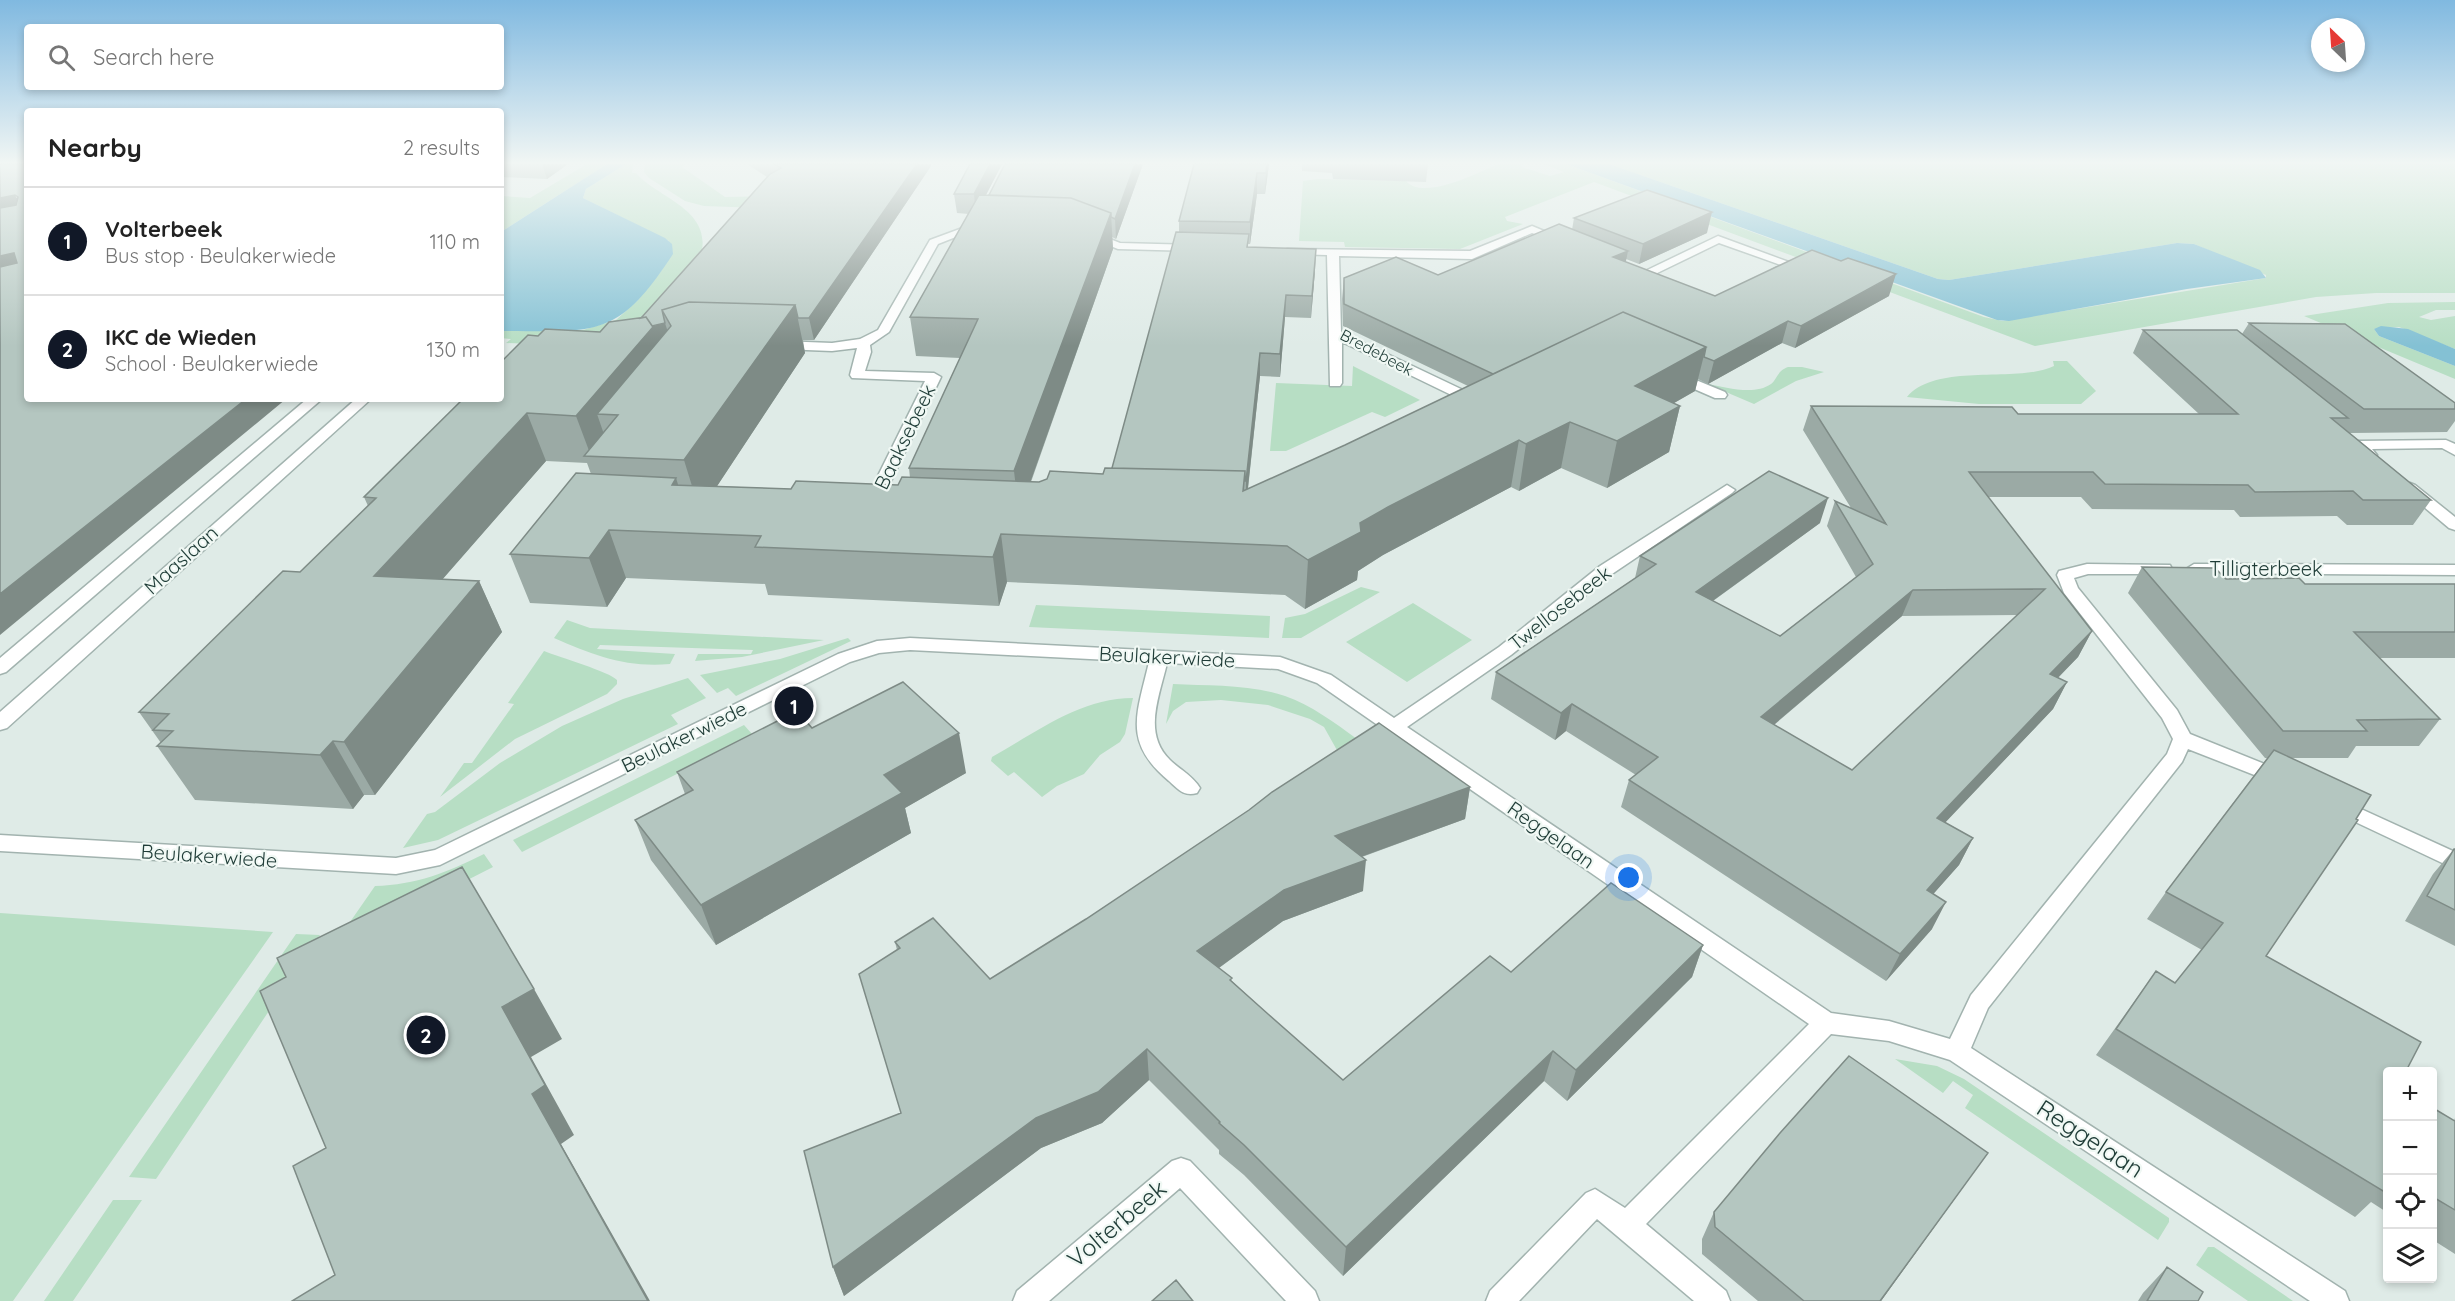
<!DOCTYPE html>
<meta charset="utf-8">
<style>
:root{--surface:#fff;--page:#f6f6f6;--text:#222;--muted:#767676;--line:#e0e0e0;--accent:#111827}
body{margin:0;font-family:Quicksand,sans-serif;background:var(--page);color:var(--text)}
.controls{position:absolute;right:18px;bottom:18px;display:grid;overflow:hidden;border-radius:6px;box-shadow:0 3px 9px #0003}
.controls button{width:54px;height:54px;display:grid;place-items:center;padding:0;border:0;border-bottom:2px solid var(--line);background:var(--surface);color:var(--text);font:30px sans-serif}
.compass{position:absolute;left:2311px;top:18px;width:54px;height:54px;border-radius:50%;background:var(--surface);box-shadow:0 3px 9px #0003;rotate:335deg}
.you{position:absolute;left:1629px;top:878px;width:21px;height:21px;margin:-15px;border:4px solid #fff;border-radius:50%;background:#1a73e8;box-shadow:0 0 0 9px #1a73e833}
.badge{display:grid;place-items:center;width:39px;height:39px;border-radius:50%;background:var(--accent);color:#fff;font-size:20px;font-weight:700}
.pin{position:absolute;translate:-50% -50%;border:3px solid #fff;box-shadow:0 2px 6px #0006}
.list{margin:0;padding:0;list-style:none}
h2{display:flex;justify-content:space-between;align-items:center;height:78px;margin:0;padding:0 24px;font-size:26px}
h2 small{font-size:20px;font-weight:400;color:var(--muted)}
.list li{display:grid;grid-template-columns:39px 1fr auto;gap:18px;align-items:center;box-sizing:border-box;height:108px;padding:0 24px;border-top:2px solid var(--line)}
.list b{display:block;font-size:22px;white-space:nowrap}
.list p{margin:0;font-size:20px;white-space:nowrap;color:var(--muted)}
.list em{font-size:20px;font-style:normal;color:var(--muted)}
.icon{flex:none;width:33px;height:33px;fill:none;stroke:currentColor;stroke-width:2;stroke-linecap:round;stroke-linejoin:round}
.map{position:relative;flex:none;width:2455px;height:1301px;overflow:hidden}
.search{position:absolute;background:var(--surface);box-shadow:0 3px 9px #0003;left:24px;top:24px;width:480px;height:66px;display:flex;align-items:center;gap:15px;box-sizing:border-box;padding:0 21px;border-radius:6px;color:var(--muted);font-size:22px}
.panel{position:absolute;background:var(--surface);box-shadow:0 3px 9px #0003;left:24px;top:108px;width:480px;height:294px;border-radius:6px}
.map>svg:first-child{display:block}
</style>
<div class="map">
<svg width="2455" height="1301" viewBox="0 0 2455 1301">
<rect width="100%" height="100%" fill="#dfebe7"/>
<path fill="#b7dec4" d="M 587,164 L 607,164 L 501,232 L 501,196 L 530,198 Z
M 626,164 L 633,164 L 632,173 L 636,173 C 656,197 709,208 702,250 L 614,347 L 506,343 L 511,339 L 501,338 L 501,331 L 583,330 L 616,320 L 638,300 L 662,270 L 669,241 L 583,198 L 586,189 Z
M 645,164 L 686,164 L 682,167 L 725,197 L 782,196 L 761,208 L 704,206 L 685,201 L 649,178 L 644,172 Z
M 1498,164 L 1521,164 L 1522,167 L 1550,176 L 1564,172 L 1544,164 L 1566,164 L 1984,317 L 2003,321 L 2266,278 L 2266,275 L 2194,244 L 2177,243 L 1949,280 L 1938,279 L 1609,164 L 2455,164 L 2455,293 L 2376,293 L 2316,297 L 2035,346 L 1594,182 L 1505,217 L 1507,221 L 1523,224 L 1460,249 L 1345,247 L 1344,242 L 1299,241 L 1303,181 L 1318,179 L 1406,181 C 1423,201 1478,173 1498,164 Z
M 2455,302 L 2455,310 L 2436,310 L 2419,317 L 2431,320 L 2455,316 L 2455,349 L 2399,327 L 2374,329 L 2379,336 L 2455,366 L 2455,379 L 2304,316 L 2388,303 Z
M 2053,361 L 2067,361 L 2096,391 L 2081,404 L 1979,404 L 1907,397 C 1937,362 2017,384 2054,366 Z
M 1353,366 L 1420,400 L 1385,417 L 1372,412 L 1286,451 L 1270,451 L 1276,383 L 1352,386 Z
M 1788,367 L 1802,367 L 1824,372 L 1796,381 L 1754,404 L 1707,384 C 1726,387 1754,396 1771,384 C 1778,378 1777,371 1788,367 Z
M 1361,587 L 1380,592 L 1301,638 L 1282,638 L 1285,618 L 1305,614 Z
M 1413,603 L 1472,640 L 1407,682 L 1346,642 Z
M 1036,605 L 1270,616 L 1269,638 L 1029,627 Z
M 567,620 L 590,628 L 824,640 L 742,657 L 695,661 L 698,654 L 751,654 L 753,650 L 600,645 L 597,649 L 675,654 L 670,664 C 626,668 593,655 554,638 Z
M 848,638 L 851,641 L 736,696 L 728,688 L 717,693 L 700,675 L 780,659 Z
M 544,651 C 559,657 610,672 617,680 L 617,684 L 607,694 L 515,739 L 440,797 L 464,763 L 472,763 L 514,704 L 508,703 Z
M 688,678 L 706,698 L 671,715 L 678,724 L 438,840 L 403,848 L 427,814 L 435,812 L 500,763 L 562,726 L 623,699 Z
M 1173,684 C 1209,686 1250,684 1285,696 C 1311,705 1335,723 1357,739 L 1338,752 L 1324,727 L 1310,719 L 1268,705 L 1221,700 L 1186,702 L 1173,711 L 1166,724 Z
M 1133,698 L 1125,734 L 1120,742 L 1100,755 L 1084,774 L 1057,786 L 1042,797 L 1014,772 L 1008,776 L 991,761 L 992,757 C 1037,732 1080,698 1133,698 Z
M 791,708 L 795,712 L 802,711 L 522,852 L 513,840 L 744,725 L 752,734 L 781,719 L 778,716 Z
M 484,854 L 493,867 L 381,924 L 350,922 L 375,886 C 416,885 448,872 484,854 Z
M 0,913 L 273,932 L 13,1301 L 0,1301 Z
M 296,934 L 320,935 L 156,1179 L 129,1177 Z
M 1895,1059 L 1937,1066 L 1964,1079 L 2169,1218 L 2169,1222 L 2158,1240 L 1965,1108 L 1973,1095 L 1953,1081 L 1943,1093 Z
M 113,1200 L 142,1200 L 73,1301 L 44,1301 Z
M 2208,1247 L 2214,1247 L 2293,1301 L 2248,1301 L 2196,1265 Z"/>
<path fill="#84c1d4" d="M 607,164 L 626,164 L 586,189 L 583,198 L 665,238 L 672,244 L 673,254 C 617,340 596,331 501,331 L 501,232 Z
M 1566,164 L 1609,164 L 1938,279 L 1949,280 L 2177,243 L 2194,244 L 2260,270 L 2266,278 L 2187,289 L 2009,321 L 1997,320 Z
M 2381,326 L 2408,329 L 2455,349 L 2455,366 L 2379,336 L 2374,329 Z"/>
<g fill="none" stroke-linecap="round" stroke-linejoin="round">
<g stroke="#a2b3af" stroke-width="3">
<path id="minor" d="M 976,223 L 986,225 L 938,244 L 889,332 L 870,345 L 871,352 L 865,371 L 934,373 L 941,377 L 879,506 L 871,511 L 865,509 L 863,506 L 925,381 L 852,378 L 850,375 L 857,348 L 832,351 L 781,349 L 774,345 L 781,341 L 832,343 L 860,339 L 878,330 L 930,240 Z
M 1532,226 L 1568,241 L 1562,244 L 1532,233 L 1472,259 L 1339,256 L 1341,332 L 1482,399 L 1482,405 L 1472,405 L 1342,342 L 1342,383 L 1340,386 L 1330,386 L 1327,255 L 1291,254 L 1287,253 L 1287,249 L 1470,251 Z
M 1090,231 L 1120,243 L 1195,245 L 1201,248 L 1195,251 L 1118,249 L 1086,236 L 1084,234 Z
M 1718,236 L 1797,265 L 1780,276 L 1772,276 L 1772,270 L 1781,265 L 1719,243 L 1649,277 L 1639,274 Z
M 1674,371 L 1725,392 L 1727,395 L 1725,398 L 1715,398 L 1669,378 L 1669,372 Z
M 307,399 L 322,399 L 6,672 L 0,674 L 0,658 Z
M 356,399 L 371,399 L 7,728 L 0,730 L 0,712 Z
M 2446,440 L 2455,444 L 2455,455 L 2442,448 L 2372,449 L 2377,455 L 2370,459 L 2350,445 L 2357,441 Z
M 2410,483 L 2415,485 L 2455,517 L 2455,530 L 2449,528 L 2405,491 L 2402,488 Z
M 1727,485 L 1735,490 L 1732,493 L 1612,574 L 1511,655 L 1407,727 L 1831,1013 L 1889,1021 L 1950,1039 L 1971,995 L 2167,754 L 2173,739 L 2162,718 L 2064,593 L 2057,575 L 2059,571 L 2087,564 L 2170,565 L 2172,569 L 2164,574 L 2088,574 L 2074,578 L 2078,588 L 2177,710 L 2190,734 L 2287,773 L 2290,778 L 2287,783 L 2280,785 L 2188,749 L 2182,762 L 1988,1008 L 1971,1048 L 2345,1291 L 2349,1301 L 2310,1301 L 1950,1060 L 1889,1041 L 1831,1034 L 1646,1224 L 1726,1291 L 1730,1301 L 1694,1301 L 1597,1219 L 1519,1301 L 1486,1301 L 1490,1291 L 1586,1193 L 1595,1189 L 1625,1208 L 1809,1024 L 1317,683 L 1278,669 L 1167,663 C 1160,695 1142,733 1170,760 C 1179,769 1193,776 1200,788 L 1197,793 C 1184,797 1178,789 1169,781 C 1122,742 1137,714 1149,662 L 910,650 L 879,653 L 850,662 L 440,865 L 396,874 L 0,851 L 0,835 L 396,858 L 435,850 L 838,654 L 877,641 L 910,638 L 1280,657 L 1331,675 L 1394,718 L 1499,647 L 1600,566 Z
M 2194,564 L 2455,565 L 2455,575 L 2188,573 L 2186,569 Z
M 2337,798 L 2455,852 L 2455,869 L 2330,810 L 2327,805 L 2330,800 Z
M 1181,1158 L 1190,1161 L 1315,1291 L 1319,1301 L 1286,1301 L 1180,1188 L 1049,1301 L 1013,1301 L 1017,1291 L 1172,1161 Z"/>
</g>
<use href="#minor" fill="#fff" fill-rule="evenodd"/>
</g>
<path fill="#9baaa5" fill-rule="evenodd" d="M 501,164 L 568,164 L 547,179 L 501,177 Z
M 747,164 L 917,164 L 931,166 L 814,340 L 803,340 L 805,353 L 717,486 L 791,489 L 898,485 L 910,478 L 909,468 L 960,358 L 916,356 L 910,317 L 969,214 L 957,213 L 954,194 L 970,164 L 1002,164 L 986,195 L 989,195 L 1143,164 L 1116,239 L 1112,237 L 1113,249 L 1031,482 L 1039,482 L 1103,474 L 1112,468 L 1179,232 L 1179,221 L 1269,164 L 1265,194 L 1257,194 L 1250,244 L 1248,244 L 1248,247 L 1315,270 L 1311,318 L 1285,317 L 1280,377 L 1260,376 L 1248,489 L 1345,445 L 1468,386 L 1343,326 L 1342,299 L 1344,278 L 1438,275 L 1572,230 L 1574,218 L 1707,233 L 1639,264 L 1626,259 L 1625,262 L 1715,296 L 1889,296 L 1795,348 L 1782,343 L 1708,384 L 1698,379 L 1695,391 L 1674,403 L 1680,406 L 1669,452 L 1607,488 L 1561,468 L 1519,491 L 1511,487 L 1383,555 L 1358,571 L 1357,580 L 1305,609 L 1285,595 L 1077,585 L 1007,582 L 999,606 L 768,595 L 765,584 L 626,578 L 607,607 L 530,603 L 510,554 L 591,474 L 587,463 L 546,461 L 442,579 L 479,581 L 502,632 L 375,795 L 364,795 L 353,809 L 195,800 L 157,746 L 161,743 L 139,712 L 300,572 L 368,506 L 364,497 L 538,336 L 600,332 L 641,318 L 767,177 Z
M 1302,164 L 1428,164 L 1426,182 L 1333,179 L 1332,173 L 1302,171 Z
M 2249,323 L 2455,403 L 2455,421 L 2447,432 L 2350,433 L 2431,500 L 2413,525 L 2347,525 L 2337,516 L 2240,517 L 2234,510 L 2092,509 L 2081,497 L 1988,497 L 2092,631 L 2078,657 L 2058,678 L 2067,682 L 2053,709 L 1945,822 L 1973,838 L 1959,865 L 1933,894 L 1932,929 L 1886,981 L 1621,807 L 1629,780 L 1636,775 L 1566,731 L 1555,740 L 1491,699 L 1496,672 L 1635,578 L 1640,556 L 1820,523 L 1713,601 L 1780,636 L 1856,577 L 1827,526 L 1835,501 L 1851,508 L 1803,430 L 1811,406 L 2018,414 L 2199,414 L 2133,353 L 2143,330 L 2242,334 ZM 2017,615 L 1852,770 L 1774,725 L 1902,616 Z
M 2142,567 L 2226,579 L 2305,584 L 2455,584 L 2455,658 L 2380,658 L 2440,719 L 2419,746 L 2356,746 L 2348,758 L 2291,758 L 2266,956 L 2388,1071 L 2388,1213 L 2371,1202 L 2355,1217 L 2096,1055 L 2156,971 L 2175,983 L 2202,950 L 2147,919 L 2166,892 L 2267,758 L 2265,758 L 2128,593 Z
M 812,728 L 966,773 L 905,808 L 911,833 L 716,945 L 651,860 L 635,820 L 685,794 L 677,772 Z
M 1470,787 L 1465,819 L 1362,857 L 1363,891 L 1283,921 L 1219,968 L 1232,981 L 1268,1014 L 1343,1080 L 1511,972 L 1703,945 L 1692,977 L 1567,1101 L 1544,1081 L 1343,1276 L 1244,1175 L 1219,1154 L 1219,1150 L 1149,1080 L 1102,1123 L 1041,1148 L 844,1296 L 833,1267 L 901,1113 L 859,974 L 897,950 L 895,942 L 990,979 Z
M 2454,849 L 2455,849 L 2455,946 L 2405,921 L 2433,874 Z
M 2433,1108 L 2454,1121 L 2455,1118 L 2455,1254 L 2433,1240 Z
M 1969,1179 L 1881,1301 L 1758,1301 L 1702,1254 L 1702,1239 L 1714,1212 Z
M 2167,1267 L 2198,1301 L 2138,1301 L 2143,1293 Z"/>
<path fill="#7e8b86" d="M 542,164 L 568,164 L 547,179 Z
M 917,164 L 931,164 L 931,166 L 814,340 L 809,318 Z
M 990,164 L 1002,164 L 976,214 L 974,194 Z
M 1135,164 L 1143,164 L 1116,239 L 1115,219 Z
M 1267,164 L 1269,164 L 1265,194 L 1266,173 Z
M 1257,173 L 1257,194 L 1250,244 L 1250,222 Z
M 15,195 L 27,215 L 0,220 L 0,198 Z
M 1712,212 L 1707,233 L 1639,264 L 1643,244 Z
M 1111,213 L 1113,249 L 1019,514 L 1014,471 Z
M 1316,249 L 1315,270 L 1311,318 L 1312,296 Z
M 1628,251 L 1624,271 L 1613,257 Z
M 14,253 L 27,274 L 0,279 L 0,256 Z
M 1896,274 L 1889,296 L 1795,348 L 1801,326 Z
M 1286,295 L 1285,317 L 1280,377 L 1280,354 Z
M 795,305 L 805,353 L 700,512 L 684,460 Z
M 1788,321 L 1782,343 L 1708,384 L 1714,361 Z
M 665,323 L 672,345 L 618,415 L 597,414 L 608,446 L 591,456 L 576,416 L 628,332 Z
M 1706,347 L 1695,391 L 1625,431 L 1635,386 Z
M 1260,353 L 1260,376 L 1246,505 L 1246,481 Z
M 246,399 L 286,399 L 0,635 L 0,594 Z
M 1680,406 L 1669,452 L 1607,488 L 1617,441 Z
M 527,413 L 546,461 L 400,628 L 374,576 Z
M 1570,422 L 1561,468 L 1519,491 L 1526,444 Z
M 1519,440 L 1511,487 L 1383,555 L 1358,571 L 1357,580 L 1305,609 L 1308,560 L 1360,523 L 1388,507 Z
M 676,478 L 691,526 L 672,485 Z
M 1828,498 L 1820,523 L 1689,618 L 1696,592 Z
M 609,530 L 626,578 L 607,607 L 589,558 Z
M 1001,534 L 1007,582 L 999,606 L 993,557 Z
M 479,581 L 502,632 L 375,795 L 344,742 Z
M 1913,590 L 1902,616 L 1751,744 L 1761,717 Z
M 2092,631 L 2078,657 L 2036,700 L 2050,674 Z
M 2067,682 L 2053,709 L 1924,845 L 1937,818 Z
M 1572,704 L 1566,731 L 1555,740 L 1561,713 Z
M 959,733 L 966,773 L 905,808 L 911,833 L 716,945 L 701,905 L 884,775 Z
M 333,741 L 364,795 L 353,809 L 320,755 Z
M 1470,787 L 1465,819 L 1333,867 L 1335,836 Z
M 1973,838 L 1959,865 L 1913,917 L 1927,890 Z
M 1366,860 L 1363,891 L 1283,921 L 1198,983 L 1197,951 L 1284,890 Z
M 1946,902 L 1932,929 L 1886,981 L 1900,954 Z
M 1703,945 L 1692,977 L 1567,1101 L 1576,1070 Z
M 534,989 L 562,1039 L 531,1057 L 574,1135 L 561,1144 L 650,1301 L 648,1301 L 532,1094 L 502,1007 Z
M 1147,1049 L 1149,1080 L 1102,1123 L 1041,1148 L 844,1296 L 833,1267 L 1036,1118 Z
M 1553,1051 L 1544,1081 L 1343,1276 L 1346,1247 Z
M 1988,1153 L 1969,1179 L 1881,1301 L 1880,1301 Z"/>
<path fill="#b4c6c0" stroke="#7e8b86" stroke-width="1.5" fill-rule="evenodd" d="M 0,164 L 27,164 L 27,399 L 246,399 L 0,594 L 0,267 L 17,263 L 14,253 L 0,256 L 0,208 L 16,205 L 18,197 L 15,195 L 0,198 Z
M 774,164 L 917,164 L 809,318 L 798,318 L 795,305 L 689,302 L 662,310 L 665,323 L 652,326 L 646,317 L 641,318 L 770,174 L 781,168 Z
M 970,164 L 990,164 L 974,194 L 954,194 Z
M 1005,164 L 1135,164 L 1115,219 L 1111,217 L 1111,213 L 1071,198 L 989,195 Z
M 1194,164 L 1267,164 L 1266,173 L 1257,173 L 1250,222 L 1179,221 Z
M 1647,190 L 1712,212 L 1643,244 L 1574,218 Z
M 979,195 L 1071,198 L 1111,213 L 1014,471 L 909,468 L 978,319 L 910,317 Z
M 1559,224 L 1628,251 L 1613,257 L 1715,296 L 1812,250 L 1841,261 L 1848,258 L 1896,274 L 1801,326 L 1788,321 L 1714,361 L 1704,357 L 1706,347 L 1623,312 L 1493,374 L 1344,304 L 1344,278 L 1396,257 L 1438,275 Z
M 1176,232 L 1249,234 L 1247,247 L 1316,249 L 1312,296 L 1286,295 L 1280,354 L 1260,353 L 1246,481 L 1245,481 L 1245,471 L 1112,468 Z
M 689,302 L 795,305 L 684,460 L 584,456 L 618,415 L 597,414 L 671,326 L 662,310 Z
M 1623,312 L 1706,347 L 1635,386 L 1680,406 L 1617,441 L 1570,422 L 1526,444 L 1519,440 L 1388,507 L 1360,523 L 1361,532 L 1308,560 L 1287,546 L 1072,537 L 1001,534 L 993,557 L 755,547 L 761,536 L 609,530 L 589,558 L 510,554 L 576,473 L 676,478 L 672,485 L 791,489 L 796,481 L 898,485 L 902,477 L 1039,482 L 1047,479 L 1050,471 L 1103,474 L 1105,468 L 1245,471 L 1243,491 L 1345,445 Z
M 646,317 L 653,327 L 576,416 L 527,413 L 374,576 L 479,581 L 344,742 L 333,741 L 320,755 L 157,746 L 173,731 L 153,730 L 169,714 L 139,712 L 283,571 L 300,572 L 376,498 L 364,497 L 463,399 L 501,399 L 501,362 L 528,335 L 538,336 L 545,329 L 600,332 L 609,322 Z
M 2249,323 L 2345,324 L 2455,403 L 2455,409 L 2364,409 Z
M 2143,330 L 2237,330 L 2348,418 L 2331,418 L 2431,500 L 2363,500 L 2353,491 L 2255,492 L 2248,485 L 2105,484 L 2093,472 L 1969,472 L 2092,631 L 2050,674 L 2067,682 L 1937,818 L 1973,838 L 1927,890 L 1946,902 L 1900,954 L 1629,780 L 1658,757 L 1572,704 L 1561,713 L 1496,672 L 1656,564 L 1640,556 L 1769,471 L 1828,498 L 1696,592 L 1780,636 L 1873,564 L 1835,501 L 1886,524 L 1811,406 L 2012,407 L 2018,414 L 2238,414 ZM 2045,589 L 1852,770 L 1761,717 L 1913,590 Z
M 2142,567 L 2215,568 L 2226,579 L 2299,578 L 2305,584 L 2455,584 L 2455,632 L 2354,632 L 2440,719 L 2357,720 L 2367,731 L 2283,731 Z
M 903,682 L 959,733 L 884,775 L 902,793 L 701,905 L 635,820 L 693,790 L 677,772 L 797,711 L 812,728 Z
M 1379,723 L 1470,787 L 1335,836 L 1366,860 L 1284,890 L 1197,951 L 1232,978 L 1230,980 L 1268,1014 L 1343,1080 L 1490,956 L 1511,972 L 1611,883 L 1703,945 L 1576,1070 L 1553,1051 L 1346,1247 L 1244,1145 L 1219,1123 L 1220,1122 L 1147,1049 L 1098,1092 L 1036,1118 L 833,1267 L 804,1151 L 901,1113 L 859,974 L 900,948 L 895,942 L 933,918 L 990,979 L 1086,919 L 1249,810 L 1272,792 Z
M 2274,750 L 2371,795 L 2356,819 L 2358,820 L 2266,956 L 2421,1042 L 2406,1071 L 2388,1071 L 2388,1181 L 2383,1191 L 2116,1029 L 2156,971 L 2175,983 L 2223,923 L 2166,892 Z
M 2454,849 L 2455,849 L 2455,910 L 2427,896 Z
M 462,867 L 534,989 L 502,1007 L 545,1085 L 532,1094 L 648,1301 L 292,1301 L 335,1275 L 293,1166 L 326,1148 L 260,991 L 286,977 L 277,958 Z
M 1849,1056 L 1988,1153 L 1880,1301 L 1804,1301 L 1715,1227 L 1714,1212 L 1780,1133 Z
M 2433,1108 L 2455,1121 L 2455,1210 L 2433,1197 Z
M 2167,1267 L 2203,1292 L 2198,1301 L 2147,1301 Z
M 1176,1280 L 1193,1301 L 1152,1301 Z"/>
<linearGradient id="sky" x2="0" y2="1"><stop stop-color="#80b9e0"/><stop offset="0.47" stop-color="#f1f6f4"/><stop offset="1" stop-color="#f1f6f4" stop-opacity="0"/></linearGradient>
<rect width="2455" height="346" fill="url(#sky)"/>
<g text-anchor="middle" stroke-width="4.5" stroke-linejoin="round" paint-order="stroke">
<g font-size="16" fill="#1f3c37" stroke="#f0f8f4">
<text transform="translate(1377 352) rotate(28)" y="6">Bredebeek</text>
</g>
<g font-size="20" fill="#1f3c37" stroke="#f0f8f4">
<text transform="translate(905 437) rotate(-64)" y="7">Baaksebeek</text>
<text transform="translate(181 560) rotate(-42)" y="7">Maaslaan</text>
<text x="2266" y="576">Tilligterbeek</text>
<text transform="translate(1560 608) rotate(-38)" y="7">Twellosebeek</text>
<text transform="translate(1167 657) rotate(3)" y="7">Beulakerwiede</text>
<text transform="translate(684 737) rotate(-26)" y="7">Beulakerwiede</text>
<text transform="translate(1551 835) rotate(35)" y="7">Reggelaan</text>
<text transform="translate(209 856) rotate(4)" y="7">Beulakerwiede</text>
</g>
<g font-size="24" fill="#1f3c37" stroke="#f0f8f4">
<text transform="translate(2090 1139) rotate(33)" y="8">Reggelaan</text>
<text transform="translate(1117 1224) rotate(-40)" y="8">Volterbeek</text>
</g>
</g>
</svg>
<div class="controls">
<button>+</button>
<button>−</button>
<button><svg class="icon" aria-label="locate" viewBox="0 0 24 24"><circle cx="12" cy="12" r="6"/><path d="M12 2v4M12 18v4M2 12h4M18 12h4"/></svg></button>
<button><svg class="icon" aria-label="layers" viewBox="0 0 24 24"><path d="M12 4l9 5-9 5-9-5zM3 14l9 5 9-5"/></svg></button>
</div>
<svg class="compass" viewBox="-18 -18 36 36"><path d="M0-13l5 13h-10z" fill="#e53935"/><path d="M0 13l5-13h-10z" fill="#767676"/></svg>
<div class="you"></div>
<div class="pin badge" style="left:794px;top:706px">1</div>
<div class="pin badge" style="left:426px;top:1035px">2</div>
<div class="search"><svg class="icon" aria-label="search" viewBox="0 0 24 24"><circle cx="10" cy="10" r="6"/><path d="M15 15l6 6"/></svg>Search here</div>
<section class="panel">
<h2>Nearby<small>2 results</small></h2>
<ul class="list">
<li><span class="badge">1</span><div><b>Volterbeek</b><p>Bus stop · Beulakerwiede</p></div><em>110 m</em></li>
<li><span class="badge">2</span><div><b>IKC de Wieden</b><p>School · Beulakerwiede</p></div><em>130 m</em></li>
</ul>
</section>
</div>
